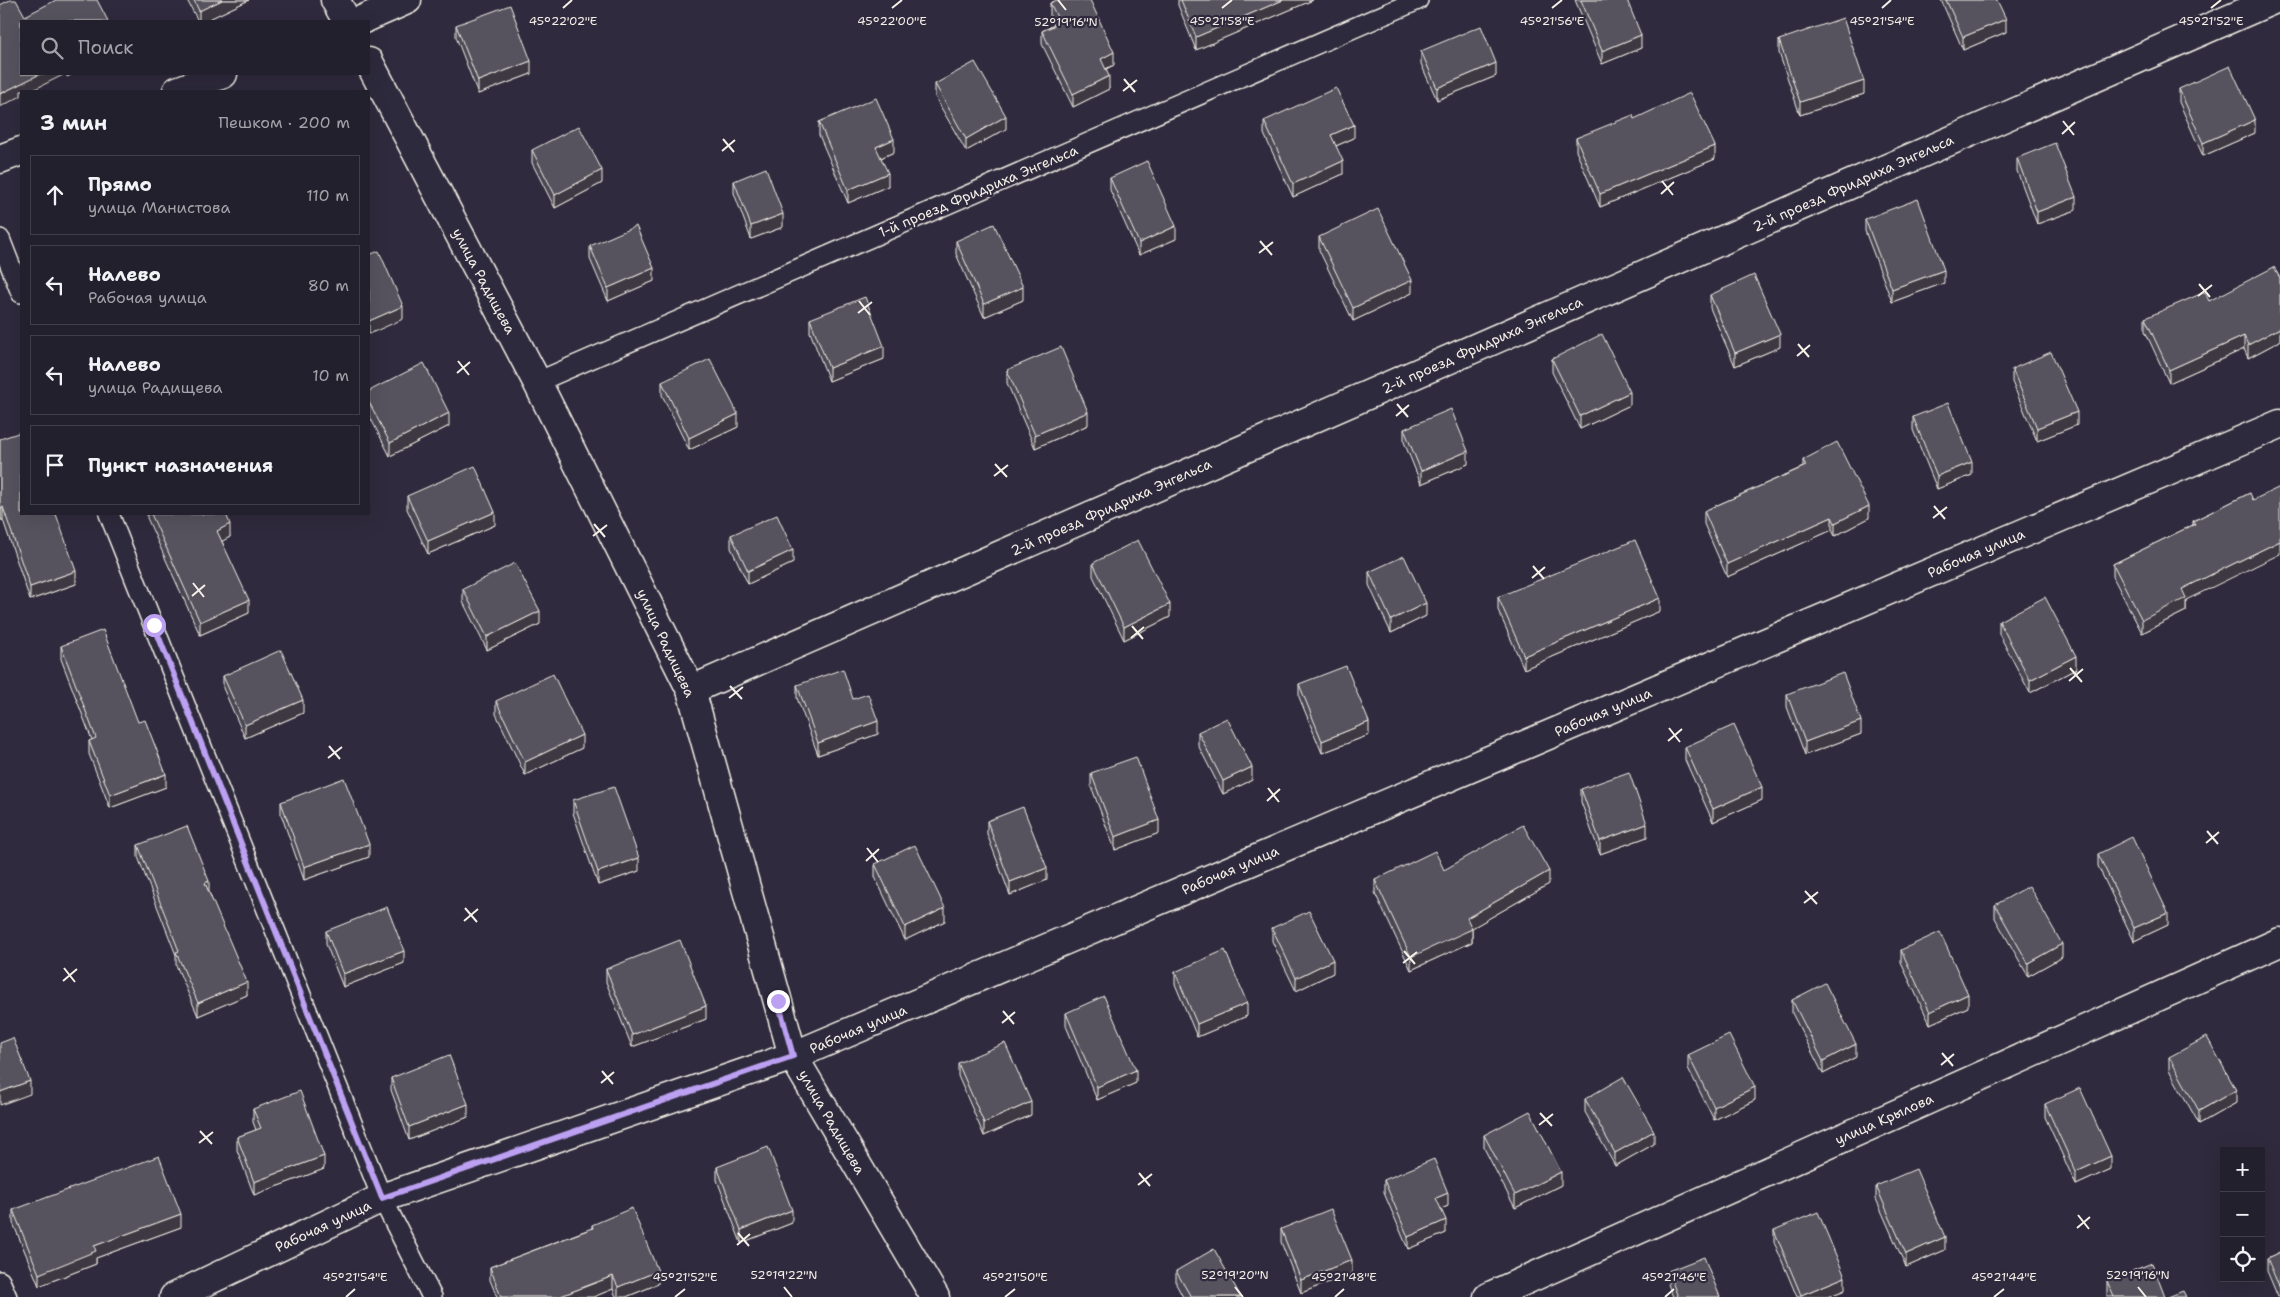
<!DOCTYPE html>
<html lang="ru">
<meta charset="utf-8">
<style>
:root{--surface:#23202e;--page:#2b2836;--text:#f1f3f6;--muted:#a3a3aa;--line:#403e4a}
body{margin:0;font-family:"Shantell Sans",sans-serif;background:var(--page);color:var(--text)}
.controls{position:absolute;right:15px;bottom:15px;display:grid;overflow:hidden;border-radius:0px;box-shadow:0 5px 20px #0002}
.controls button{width:45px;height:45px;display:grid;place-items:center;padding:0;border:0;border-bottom:1px solid var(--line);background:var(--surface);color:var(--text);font:25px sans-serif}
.stop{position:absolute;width:15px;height:15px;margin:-11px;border:4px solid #bca0f2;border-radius:50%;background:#fff}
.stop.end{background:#bca0f2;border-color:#fff;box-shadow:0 1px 5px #0008}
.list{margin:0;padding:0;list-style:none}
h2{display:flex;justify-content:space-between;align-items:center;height:65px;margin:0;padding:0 20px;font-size:21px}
h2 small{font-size:16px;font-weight:400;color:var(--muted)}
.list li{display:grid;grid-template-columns:32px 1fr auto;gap:15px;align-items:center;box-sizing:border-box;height:80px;margin:0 10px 10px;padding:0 10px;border:1px solid var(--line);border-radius:0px}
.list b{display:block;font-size:19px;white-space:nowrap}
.list p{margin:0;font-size:16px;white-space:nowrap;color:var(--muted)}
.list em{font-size:16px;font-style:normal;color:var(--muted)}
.icon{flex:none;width:28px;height:28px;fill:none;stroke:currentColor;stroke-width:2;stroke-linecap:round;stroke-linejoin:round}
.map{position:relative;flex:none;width:2280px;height:1297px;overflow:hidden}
.search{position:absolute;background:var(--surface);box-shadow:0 5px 20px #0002;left:20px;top:20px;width:350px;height:55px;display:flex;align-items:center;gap:12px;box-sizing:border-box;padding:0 18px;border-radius:0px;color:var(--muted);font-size:19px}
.panel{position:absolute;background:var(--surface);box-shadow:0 5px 20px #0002;left:20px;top:90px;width:350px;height:425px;border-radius:0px}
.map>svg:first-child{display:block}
</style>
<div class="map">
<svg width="2280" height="1297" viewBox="0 0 2280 1297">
<rect width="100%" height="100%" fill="#2f2a3d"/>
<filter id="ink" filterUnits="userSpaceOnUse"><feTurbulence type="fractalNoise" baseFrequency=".02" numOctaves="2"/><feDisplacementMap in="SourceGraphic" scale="10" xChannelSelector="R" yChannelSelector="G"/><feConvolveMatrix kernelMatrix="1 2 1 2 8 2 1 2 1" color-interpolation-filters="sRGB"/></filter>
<g filter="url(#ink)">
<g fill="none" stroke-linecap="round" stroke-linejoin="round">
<g stroke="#f4f1e8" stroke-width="22">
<path id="lane" d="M 0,239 L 21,293
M 537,382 L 1418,0
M 109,514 L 382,1198 L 432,1297
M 0,1281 L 7,1297"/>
</g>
<g stroke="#f4f1e8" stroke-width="31">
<path id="street" d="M 335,0 L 347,21
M 359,21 L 407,0
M 369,62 L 537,382 L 691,690 L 793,1056 L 935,1297
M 177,91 L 223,74
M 0,159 L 21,151
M 691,690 L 2273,0
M 174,1297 L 382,1198 L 793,1056 L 2280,424
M 1488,1297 L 2280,942"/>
</g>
<use href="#lane" stroke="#2f2a3d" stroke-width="19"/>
<use href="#street" stroke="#2f2a3d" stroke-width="28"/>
</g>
<path fill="#4a4752" stroke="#f4f1e8" d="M 187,0 L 249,0 L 205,21 L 198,21 Z
M 1178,0 L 1313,0 L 1196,50 L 1178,5 Z
M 1575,0 L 1627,0 L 1641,48 L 1602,64 Z
M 1941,0 L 1997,0 L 2006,32 L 1963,50 Z
M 1050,3 L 1114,65 L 1106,69 L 1109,89 L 1073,107 L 1042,44 L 1042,31 L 1054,25 L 1050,16 Z
M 456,25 L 531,74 L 478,94 L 456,37 Z
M 1779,40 L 1864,94 L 1800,115 L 1779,53 Z
M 1421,51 L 1496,76 L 1437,100 L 1421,64 Z
M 935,84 L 1006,129 L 966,151 L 935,97 Z
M 2179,89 L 2255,133 L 2203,156 L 2179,102 Z
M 1634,119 L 1715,159 L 1600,207 L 1576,151 L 1576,138 Z
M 1264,121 L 1354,138 L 1336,146 L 1343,174 L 1293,197 L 1264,134 Z
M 819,122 L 894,152 L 881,158 L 888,186 L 848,203 L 819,135 Z
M 532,150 L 602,183 L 555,208 L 532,163 Z
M 2017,158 L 2076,210 L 2037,224 L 2017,171 Z
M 1110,178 L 1176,239 L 1139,255 L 1110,190 Z
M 734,181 L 783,227 L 751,239 L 734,193 Z
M 1865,219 L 1944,283 L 1892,302 L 1865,231 Z
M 1319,237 L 1412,293 L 1353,321 L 1319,250 Z
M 956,241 L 1023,300 L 984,317 L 956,254 Z
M 590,246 L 654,281 L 608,301 L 590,259 Z
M 2280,278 L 2280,341 L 2248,358 L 2244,349 L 2169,383 L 2145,331 L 2145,318 L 2209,301 Z
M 1710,295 L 1780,347 L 1735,366 L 1710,308 Z
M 810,319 L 884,359 L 829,381 L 810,332 Z
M 1552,359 L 1630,405 L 1580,429 L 1552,372 Z
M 2012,369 L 2077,425 L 2037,441 L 2012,382 Z
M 1007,370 L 1088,425 L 1035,448 L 1007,383 Z
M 662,382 L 738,427 L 689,450 L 662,395 Z
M 369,391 L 449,426 L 390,456 L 369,415 Z
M 1913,417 L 1972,475 L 1937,489 L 1913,430 Z
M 1404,429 L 1468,464 L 1421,484 L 1404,442 Z
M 0,439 L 76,584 L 30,600 L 3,520 L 1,520 L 0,518 Z
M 1803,460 L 1869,518 L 1835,536 L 1832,530 L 1727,577 L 1704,524 L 1704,511 L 1803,467 Z
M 2250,493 L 2186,600 L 2186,611 L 2142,633 L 2113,577 L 2113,564 L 2193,525 L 2193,521 Z
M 407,496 L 495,525 L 428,554 L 407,509 Z
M 147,514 L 226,514 L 230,537 L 222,541 L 249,613 L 200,635 L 147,518 Z
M 731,535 L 793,563 L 748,584 L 731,548 Z
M 1093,563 L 1170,617 L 1124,640 L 1093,576 Z
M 1369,572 L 1426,616 L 1391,633 L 1369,585 Z
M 463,589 L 540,624 L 487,650 L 463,602 Z
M 1498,597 L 1660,611 L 1524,669 L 1498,610 Z
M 1999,621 L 2076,669 L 2030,693 L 1999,634 Z
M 61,646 L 138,722 L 166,787 L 110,808 L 89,754 L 89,741 L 92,740 L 61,659 Z
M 223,676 L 303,713 L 245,738 L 223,688 Z
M 1299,684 L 1369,735 L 1322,753 L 1299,697 Z
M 797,685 L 853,699 L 878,734 L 818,755 L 797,698 Z
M 1787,694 L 1861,734 L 1805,755 L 1787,707 Z
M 496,701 L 582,748 L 525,775 L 496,714 Z
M 1198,732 L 1252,780 L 1223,794 L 1198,745 Z
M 1685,747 L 1762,800 L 1713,822 L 1685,760 Z
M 1091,773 L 1159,833 L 1115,850 L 1091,786 Z
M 1581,789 L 1647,837 L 1600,854 L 1581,802 Z
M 573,800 L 639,871 L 598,885 L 573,813 Z
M 281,802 L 369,857 L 304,880 L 281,814 Z
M 987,821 L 1047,880 L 1010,895 L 987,834 Z
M 138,845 L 209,892 L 247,995 L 198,1016 L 176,965 L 176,955 L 138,857 Z
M 2098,854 L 2168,925 L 2134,941 L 2098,866 Z
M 875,864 L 945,921 L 905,940 L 875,877 Z
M 1444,870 L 1549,884 L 1472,928 L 1472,942 L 1411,970 L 1375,893 L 1375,880 Z
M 1995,905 L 2062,957 L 2028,976 L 1995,918 Z
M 1272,928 L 1333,973 L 1296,991 L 1272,941 Z
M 326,931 L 404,963 L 343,987 L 326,944 Z
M 1901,950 L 1968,1007 L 1930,1024 L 1901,963 Z
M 606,969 L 706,1019 L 632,1047 L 606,982 Z
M 1175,972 L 1247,1016 L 1197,1037 L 1175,984 Z
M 1792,1000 L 1856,1057 L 1823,1074 L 1792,1013 Z
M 1066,1013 L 1136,1083 L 1097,1100 L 1066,1026 Z
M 1688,1055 L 1755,1100 L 1714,1120 L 1688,1068 Z
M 2169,1057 L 2236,1103 L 2199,1124 L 2169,1070 Z
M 958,1063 L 1031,1115 L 984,1136 L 958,1076 Z
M 391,1078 L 468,1117 L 409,1140 L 391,1090 Z
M 1585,1099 L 1654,1144 L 1615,1166 L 1585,1112 Z
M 2045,1104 L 2111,1169 L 2076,1185 L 2045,1117 Z
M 253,1109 L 324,1169 L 254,1195 L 237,1150 L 237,1137 L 256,1130 L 253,1122 Z
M 1484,1135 L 1561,1185 L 1515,1208 L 1484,1148 Z
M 717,1167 L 792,1223 L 741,1243 L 717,1180 Z
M 1384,1180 L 1448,1206 L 1441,1209 L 1446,1233 L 1408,1249 L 1384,1193 Z
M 1876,1186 L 1945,1250 L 1906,1267 L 1876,1199 Z
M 13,1210 L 181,1227 L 96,1258 L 96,1264 L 39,1286 L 13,1223 Z
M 592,1225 L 658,1284 L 626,1297 L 616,1297 L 613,1289 L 593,1297 L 497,1297 L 490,1280 L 490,1267 L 592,1228 Z
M 1281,1229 L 1352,1273 L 1301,1293 L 1281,1242 Z
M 1774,1230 L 1845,1290 L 1827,1297 L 1797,1297 L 1774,1242 Z
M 2280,1252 L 2280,1297 L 2278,1297 L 2267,1271 L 2267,1258 Z
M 1176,1271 L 1241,1297 L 1183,1297 L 1176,1284 Z
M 1668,1271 L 1720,1297 L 1673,1297 L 1668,1284 Z
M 2107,1281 L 2165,1297 L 2107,1297 Z"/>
<path fill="#3c3942" stroke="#f4f1e8" d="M 222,0 L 249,0 L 205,21 L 199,21 L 199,11 Z
M 1283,0 L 1313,0 L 1196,50 L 1196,37 Z
M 2006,19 L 2006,32 L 1963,50 L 1963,37 Z
M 1641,35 L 1641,48 L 1602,64 L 1602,51 Z
M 1114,52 L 1114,65 L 1101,71 L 1101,59 Z
M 531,61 L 531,74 L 478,94 L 478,81 Z
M 1496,63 L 1496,76 L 1437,100 L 1437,88 Z
M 40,74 L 65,74 L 31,91 L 21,91 L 21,96 L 0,107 L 0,94 Z
M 67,74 L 73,74 L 67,77 Z
M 1109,76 L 1109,89 L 1073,107 L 1073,94 Z
M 1864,81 L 1864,94 L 1800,115 L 1800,102 Z
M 1006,116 L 1006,129 L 966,151 L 966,139 Z
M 2255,120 L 2255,133 L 2203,156 L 2203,143 Z
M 1354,125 L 1354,138 L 1331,148 L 1331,135 Z
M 894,139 L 894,152 L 876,160 L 876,147 Z
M 1715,146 L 1715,159 L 1600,207 L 1600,194 Z
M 1343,161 L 1343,174 L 1293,197 L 1293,184 Z
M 602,170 L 602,183 L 555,208 L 555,195 Z
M 888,173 L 888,186 L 848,203 L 848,190 Z
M 2076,197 L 2076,210 L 2037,224 L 2037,212 Z
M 783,214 L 783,227 L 751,239 L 751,226 Z
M 1176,226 L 1176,239 L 1139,255 L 1139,243 Z
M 654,268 L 654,281 L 608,301 L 608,288 Z
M 1944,270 L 1944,283 L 1892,302 L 1892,289 Z
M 1412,280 L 1412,293 L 1353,321 L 1353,308 Z
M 1023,287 L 1023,300 L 984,317 L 984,304 Z
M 403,306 L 403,319 L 369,334 L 369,321 Z
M 2280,328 L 2280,341 L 2248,358 L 2248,345 Z
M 1780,334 L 1780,347 L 1735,366 L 1735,353 Z
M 2244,336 L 2244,349 L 2169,383 L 2169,370 Z
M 884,346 L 884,359 L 829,381 L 829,368 Z
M 1630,392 L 1630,405 L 1580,429 L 1580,416 Z
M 1088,412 L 1088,425 L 1035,448 L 1035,435 Z
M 2077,412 L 2077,425 L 2037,441 L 2037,428 Z
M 449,413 L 449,426 L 390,456 L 390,443 Z
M 738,414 L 738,427 L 689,450 L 689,438 Z
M 1468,451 L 1468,464 L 1421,484 L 1421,471 Z
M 1972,462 L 1972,475 L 1937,489 L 1937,476 Z
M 1869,506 L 1869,518 L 1835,536 L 1835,523 Z
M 3,507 L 3,520 L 1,520 L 1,508 Z
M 495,512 L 495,525 L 428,554 L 428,541 Z
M 1832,517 L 1832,530 L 1727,577 L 1727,564 Z
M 230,524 L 230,537 L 217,544 L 217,531 Z
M 2280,541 L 2280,554 L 2186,600 L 2186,611 L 2142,633 L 2142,620 L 2182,589 Z
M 793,550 L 793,563 L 748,584 L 748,571 Z
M 76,571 L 76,584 L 30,600 L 30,587 Z
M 1660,598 L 1660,611 L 1524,669 L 1524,656 Z
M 249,600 L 249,613 L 200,635 L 200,622 Z
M 1426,603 L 1426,616 L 1391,633 L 1391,620 Z
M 1170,604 L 1170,617 L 1124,640 L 1124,627 Z
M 540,611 L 540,624 L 487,650 L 487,637 Z
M 2076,656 L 2076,669 L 2030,693 L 2030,680 Z
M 303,700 L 303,713 L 245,738 L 245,725 Z
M 878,721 L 878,734 L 818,755 L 818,743 Z
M 1861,721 L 1861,734 L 1805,755 L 1805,742 Z
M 1369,722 L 1369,735 L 1322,753 L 1322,741 Z
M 582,735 L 582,748 L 525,775 L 525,762 Z
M 1252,767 L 1252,780 L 1223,794 L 1223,781 Z
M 166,774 L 166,787 L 110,808 L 110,795 Z
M 1762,787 L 1762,800 L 1713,822 L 1713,809 Z
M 1159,820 L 1159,833 L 1115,850 L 1115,837 Z
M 1647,824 L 1647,837 L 1600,854 L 1600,841 Z
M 369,844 L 369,857 L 304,880 L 304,867 Z
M 639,858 L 639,871 L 598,885 L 598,872 Z
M 1047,868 L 1047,880 L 1010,895 L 1010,882 Z
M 1549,871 L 1549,884 L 1467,931 L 1472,929 L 1472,942 L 1411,970 L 1411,957 L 1467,918 Z
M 209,881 L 209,894 L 205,883 Z
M 945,908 L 945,921 L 905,940 L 905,927 Z
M 2168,913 L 2168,925 L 2134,941 L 2134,928 Z
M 2062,944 L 2062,957 L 2028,976 L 2028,963 Z
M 404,951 L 404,963 L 343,987 L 343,974 Z
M 1333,960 L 1333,973 L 1296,991 L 1296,978 Z
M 247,982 L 247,995 L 198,1016 L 198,1003 Z
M 1968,994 L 1968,1007 L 1930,1024 L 1930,1012 Z
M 1247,1003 L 1247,1016 L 1197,1037 L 1197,1024 Z
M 706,1006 L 706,1019 L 632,1047 L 632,1035 Z
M 1856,1044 L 1856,1057 L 1823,1074 L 1823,1061 Z
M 1136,1070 L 1136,1083 L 1097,1100 L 1097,1087 Z
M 30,1081 L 30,1094 L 0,1105 L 0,1092 Z
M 1755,1087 L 1755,1100 L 1714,1120 L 1714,1107 Z
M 2236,1090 L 2236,1103 L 2199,1124 L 2199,1111 Z
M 1031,1102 L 1031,1115 L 984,1136 L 984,1123 Z
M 468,1104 L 468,1117 L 409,1140 L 409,1127 Z
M 1654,1131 L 1654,1144 L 1615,1166 L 1615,1153 Z
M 324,1156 L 324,1169 L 254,1195 L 254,1182 Z
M 2111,1156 L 2111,1169 L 2076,1185 L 2076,1172 Z
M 1561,1172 L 1561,1185 L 1515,1208 L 1515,1195 Z
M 1448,1193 L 1448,1206 L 1436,1211 L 1436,1198 Z
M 792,1210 L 792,1223 L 741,1243 L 741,1230 Z
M 181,1214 L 181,1227 L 96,1258 L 96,1264 L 39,1286 L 39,1274 L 94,1246 Z
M 1446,1220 L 1446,1233 L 1408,1249 L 1408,1237 Z
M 1945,1237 L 1945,1250 L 1906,1267 L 1906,1254 Z
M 1352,1260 L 1352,1273 L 1301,1293 L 1301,1280 Z
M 658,1271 L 658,1284 L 626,1297 L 618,1297 L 618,1287 Z
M 613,1276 L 613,1289 L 593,1297 L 558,1297 Z
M 1845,1277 L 1845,1290 L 1827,1297 L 1801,1297 L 1801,1295 Z"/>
<path fill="#56525f" stroke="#f4f1e8" d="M 10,0 L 16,0 L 25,16 L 56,0 L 97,0 L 108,21 L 21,21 L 21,74 L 40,74 L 0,94 L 0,5 Z
M 194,0 L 222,0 L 199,11 Z
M 1057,0 L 1090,0 L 1114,52 L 1101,59 L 1109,76 L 1073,94 L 1042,31 L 1060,23 L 1050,3 Z
M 1181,0 L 1283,0 L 1196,37 Z
M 1581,0 L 1627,0 L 1641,35 L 1602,51 Z
M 1946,0 L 1997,0 L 2006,19 L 1963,37 Z
M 510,5 L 531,61 L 478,81 L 456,25 Z
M 1843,18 L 1864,81 L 1800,102 L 1779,40 Z
M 1481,26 L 1496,63 L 1437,88 L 1421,51 Z
M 975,62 L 1006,116 L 966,139 L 935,84 Z
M 2230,66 L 2255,120 L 2203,143 L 2179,89 Z
M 1336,88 L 1354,125 L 1331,135 L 1343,161 L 1293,184 L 1264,121 Z
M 1690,93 L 1715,146 L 1600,194 L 1576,138 L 1633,115 L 1634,119 Z
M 876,98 L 894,139 L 876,147 L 888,173 L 848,190 L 819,122 Z
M 579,126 L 602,170 L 555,195 L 532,150 Z
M 2055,143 L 2076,197 L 2037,212 L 2017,158 Z
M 1147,161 L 1176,226 L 1139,243 L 1110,178 Z
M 766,168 L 783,214 L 751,226 L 734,181 Z
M 1918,199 L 1944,270 L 1892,289 L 1865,219 Z
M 1378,209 L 1412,280 L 1353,308 L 1319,237 Z
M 994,224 L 1023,287 L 984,304 L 956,241 Z
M 636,226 L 654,268 L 608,288 L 590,246 Z
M 379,251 L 403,306 L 369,321 L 369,255 Z
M 2274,267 L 2280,278 L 2280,328 L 2248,345 L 2244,336 L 2169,370 L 2145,318 L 2205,292 L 2209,301 Z
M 1754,275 L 1780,334 L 1735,353 L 1710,295 Z
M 865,297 L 884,346 L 829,368 L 810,319 Z
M 1602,334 L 1630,392 L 1580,416 L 1552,359 Z
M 1061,347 L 1088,412 L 1035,435 L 1007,370 Z
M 2051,352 L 2077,412 L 2037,428 L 2012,369 Z
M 710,359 L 738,414 L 689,438 L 662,382 Z
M 424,363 L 449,413 L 390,443 L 369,402 L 369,391 Z
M 1948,403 L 1972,462 L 1937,476 L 1913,417 Z
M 1451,409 L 1468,451 L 1421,471 L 1404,429 Z
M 21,432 L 21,514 L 56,514 L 76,571 L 30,587 L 3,507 L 1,508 L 0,505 L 0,439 Z
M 1837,442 L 1869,506 L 1835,523 L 1832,517 L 1727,564 L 1704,511 L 1806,466 L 1803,460 Z
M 475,466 L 495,512 L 428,541 L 407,496 Z
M 2280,487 L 2280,541 L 2182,589 L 2186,598 L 2142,620 L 2113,564 L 2195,524 L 2193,521 L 2250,493 L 2253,500 Z
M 151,514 L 226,514 L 230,524 L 217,531 L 249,600 L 200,622 Z
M 777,515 L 793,550 L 748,571 L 731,535 Z
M 1138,540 L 1170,604 L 1124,627 L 1093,563 Z
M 1635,540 L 1660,598 L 1524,656 L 1498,597 Z
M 1404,556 L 1426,603 L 1391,620 L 1369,572 Z
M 515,563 L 540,611 L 487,637 L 463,589 Z
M 2045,597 L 2076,656 L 2030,680 L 1999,621 Z
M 103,630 L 138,722 L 145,720 L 166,774 L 110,795 L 89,741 L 96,738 L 61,646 Z
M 281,650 L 303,700 L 245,725 L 223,676 Z
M 1346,666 L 1369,722 L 1322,741 L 1299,684 Z
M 843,669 L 853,699 L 868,694 L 878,721 L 818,743 L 797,685 Z
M 1843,673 L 1861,721 L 1805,742 L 1787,694 Z
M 553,674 L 582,735 L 525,762 L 496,701 Z
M 1227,718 L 1252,767 L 1223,781 L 1198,732 Z
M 1734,725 L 1762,787 L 1713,809 L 1685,747 Z
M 1136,757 L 1159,820 L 1115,837 L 1091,773 Z
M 1629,772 L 1647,824 L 1600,841 L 1581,789 Z
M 344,778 L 369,844 L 304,867 L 281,802 Z
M 614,787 L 639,858 L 598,872 L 573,800 Z
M 1023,807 L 1047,868 L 1010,882 L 987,821 Z
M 1523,825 L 1549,871 L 1467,918 L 1472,929 L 1411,957 L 1375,880 L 1435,851 L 1444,870 Z
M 187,826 L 209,881 L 205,883 L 247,982 L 198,1003 L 176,952 L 179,951 L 138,845 Z
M 2132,837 L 2168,913 L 2134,928 L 2098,854 Z
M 915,845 L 945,908 L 905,927 L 875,864 Z
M 2029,886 L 2062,944 L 2028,963 L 1995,905 Z
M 387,907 L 404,951 L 343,974 L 326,931 Z
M 1309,911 L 1333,960 L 1296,978 L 1272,928 Z
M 1940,932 L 1968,994 L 1930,1012 L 1901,950 Z
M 680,940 L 706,1006 L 632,1035 L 606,969 Z
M 1225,950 L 1247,1003 L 1197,1024 L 1175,972 Z
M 1825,983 L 1856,1044 L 1823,1061 L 1792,1000 Z
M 1104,996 L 1136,1070 L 1097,1087 L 1066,1013 Z
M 1729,1035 L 1755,1087 L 1714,1107 L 1688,1055 Z
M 2207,1037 L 2236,1090 L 2199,1111 L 2169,1057 Z
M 13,1038 L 30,1081 L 0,1092 L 0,1043 Z
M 1005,1043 L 1031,1102 L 984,1123 L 958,1063 Z
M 449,1055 L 468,1104 L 409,1127 L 391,1078 Z
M 1623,1077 L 1654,1131 L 1615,1153 L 1585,1099 Z
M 2080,1088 L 2111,1156 L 2076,1172 L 2045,1104 Z
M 300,1091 L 324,1156 L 254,1182 L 237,1137 L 261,1128 L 253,1109 Z
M 1530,1111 L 1561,1172 L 1515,1195 L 1484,1135 Z
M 768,1147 L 792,1210 L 741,1230 L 717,1167 Z
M 159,1156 L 181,1214 L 94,1246 L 96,1251 L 39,1274 L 13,1210 Z
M 1434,1159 L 1448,1193 L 1436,1198 L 1446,1220 L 1408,1237 L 1384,1180 Z
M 1916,1169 L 1945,1237 L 1906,1254 L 1876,1186 Z
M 632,1208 L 658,1271 L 618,1287 L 613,1276 L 558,1297 L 501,1297 L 490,1267 L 593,1228 L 592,1225 Z
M 1331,1209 L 1352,1260 L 1301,1280 L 1281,1229 Z
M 1818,1212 L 1845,1277 L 1801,1295 L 1774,1230 Z
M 1214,1249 L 1241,1297 L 1191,1297 L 1176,1271 Z
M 2280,1252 L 2280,1289 L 2267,1258 Z
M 1704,1257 L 1720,1297 L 1678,1297 L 1668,1271 Z
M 2152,1263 L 2165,1297 L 2114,1297 L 2107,1281 Z
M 2183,1291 L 2186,1297 L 2168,1297 Z"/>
</g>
<g fill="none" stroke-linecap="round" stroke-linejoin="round" filter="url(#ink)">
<path stroke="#bca0f2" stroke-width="6" d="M 154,625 L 382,1198 L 793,1056 L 778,1001"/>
</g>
<path fill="none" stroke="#f4f1e8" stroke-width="2" d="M 1058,0 L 1066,10M 563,8 L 572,0M 892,8 L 902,0M 1222,8 L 1232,0M 1552,8 L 1562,0M 1882,8 L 1891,0M 2211,8 L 2221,0M 1124,79 L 1135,92M 1123,91 L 1137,80M 2063,121 L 2074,135M 2062,134 L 2075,122M 723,139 L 734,152M 722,151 L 735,140M 1662,181 L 1673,195M 1661,194 L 1674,182M 1260,241 L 1272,255M 1259,253 L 1273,242M 2199,284 L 2210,297M 2198,296 L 2212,285M 859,301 L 870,315M 858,313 L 872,302M 1798,344 L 1809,357M 1797,356 L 1810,345M 458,361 L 469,375M 457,373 L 470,362M 1397,404 L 1408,417M 1396,416 L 1409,405M 995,464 L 1007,477M 994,476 L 1008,465M 1934,506 L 1945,519M 1933,518 L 1947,507M 594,524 L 605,537M 593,536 L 607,525M 1533,566 L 1544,579M 1532,578 L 1545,567M 193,583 L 204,597M 192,596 L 205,585M 1132,626 L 1143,639M 1131,638 L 1144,627M 2070,668 L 2082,682M 2069,681 L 2083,669M 730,686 L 742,699M 729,698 L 743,687M 1669,728 L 1680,742M 1668,741 L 1682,729M 329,746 L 340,759M 328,758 L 342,747M 1268,788 L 1279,802M 1267,801 L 1280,789M 2207,831 L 2218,844M 2206,843 L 2219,832M 867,848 L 878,862M 866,861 L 879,849M 1805,891 L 1817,904M 1804,903 L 1818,892M 465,908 L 477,922M 464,921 L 478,909M 1404,951 L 1415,964M 1403,963 L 1417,952M 64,968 L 75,982M 63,981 L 77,969M 1003,1011 L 1014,1024M 1002,1023 L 1015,1012M 1942,1053 L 1953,1066M 1941,1065 L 1954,1054M 602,1071 L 613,1084M 601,1083 L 614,1072M 1540,1113 L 1552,1126M 1539,1125 L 1553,1114M 200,1131 L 212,1144M 199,1143 L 213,1132M 1139,1173 L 1150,1186M 1138,1185 L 1152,1174M 2078,1215 L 2089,1229M 2077,1228 L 2090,1217M 738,1233 L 749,1246M 737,1245 L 750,1234M 784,1287 L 792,1297M 1235,1287 L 1243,1297M 2138,1287 L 2146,1297M 346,1297 L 355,1289M 675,1297 L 685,1289M 1005,1297 L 1015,1289M 1335,1297 L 1344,1289M 1665,1297 L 1674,1289M 1994,1297 L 2004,1289"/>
<g text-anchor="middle" stroke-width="4.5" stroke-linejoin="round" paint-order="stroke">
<g font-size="14" fill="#f4f1e8" stroke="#2f2a3d">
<text transform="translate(1853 183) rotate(-24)" y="5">2-й проезд Фридриха Энгельса</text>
<text transform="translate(978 191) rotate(-23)" y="5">1-й проезд Фридриха Энгельса</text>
<text transform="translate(484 281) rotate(62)" y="5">улица Радищева</text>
<text transform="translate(1482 345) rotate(-24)" y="5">2-й проезд Фридриха Энгельса</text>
<text transform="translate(1111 507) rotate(-24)" y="5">2-й проезд Фридриха Энгельса</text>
<text transform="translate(1976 553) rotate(-23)" y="5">Рабочая улица</text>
<text transform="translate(666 643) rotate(65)" y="5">улица Радищева</text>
<text transform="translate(1603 712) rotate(-23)" y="5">Рабочая улица</text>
<text transform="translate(1230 870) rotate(-23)" y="5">Рабочая улица</text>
<text transform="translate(858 1029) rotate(-23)" y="5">Рабочая улица</text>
<text transform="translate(1884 1119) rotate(-24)" y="5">улица Крылова</text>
<text transform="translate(832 1122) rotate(60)" y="5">улица Радищева</text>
<text transform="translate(323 1226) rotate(-25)" y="5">Рабочая улица</text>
</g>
</g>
<g font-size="12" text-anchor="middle" fill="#f4f1e8" stroke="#2f2a3d" stroke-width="4.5" stroke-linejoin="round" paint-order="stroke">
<text x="892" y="25">45°22'00"E</text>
<text x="563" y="25">45°22'02"E</text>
<text x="1222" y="25">45°21'58"E</text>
<text x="1552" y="25">45°21'56"E</text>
<text x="1882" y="25">45°21'54"E</text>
<text x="2211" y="25">45°21'52"E</text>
<text x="1066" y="26">52°19'16"N</text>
<text x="784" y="1279">52°19'22"N</text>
<text x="1235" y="1279">52°19'20"N</text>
<text x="2138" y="1279">52°19'16"N</text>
<text x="355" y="1281">45°21'54"E</text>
<text x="685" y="1281">45°21'52"E</text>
<text x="1015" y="1281">45°21'50"E</text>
<text x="1344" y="1281">45°21'48"E</text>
<text x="1674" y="1281">45°21'46"E</text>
<text x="2004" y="1281">45°21'44"E</text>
</g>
</svg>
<div class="controls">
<button>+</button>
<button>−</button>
<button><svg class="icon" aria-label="locate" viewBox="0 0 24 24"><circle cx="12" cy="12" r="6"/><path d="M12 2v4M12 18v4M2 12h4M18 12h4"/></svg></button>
</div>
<div class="stop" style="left:154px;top:625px"></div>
<div class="stop end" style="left:778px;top:1001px"></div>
<div class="search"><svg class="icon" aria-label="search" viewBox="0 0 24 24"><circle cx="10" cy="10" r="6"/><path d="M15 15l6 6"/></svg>Поиск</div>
<section class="panel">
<h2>3 мин<small>Пешком · 200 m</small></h2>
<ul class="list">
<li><svg class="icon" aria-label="ahead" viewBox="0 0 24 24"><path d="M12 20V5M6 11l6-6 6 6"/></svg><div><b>Прямо</b><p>улица Манистова</p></div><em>110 m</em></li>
<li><svg class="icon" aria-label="left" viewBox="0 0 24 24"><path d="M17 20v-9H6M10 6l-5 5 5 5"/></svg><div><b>Налево</b><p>Рабочая улица</p></div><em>80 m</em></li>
<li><svg class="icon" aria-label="left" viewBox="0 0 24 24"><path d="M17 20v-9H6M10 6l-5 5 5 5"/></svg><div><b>Налево</b><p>улица Радищева</p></div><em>10 m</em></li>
<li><svg class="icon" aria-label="arrive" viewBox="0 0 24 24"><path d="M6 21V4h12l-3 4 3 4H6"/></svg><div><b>Пункт назначения</b></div></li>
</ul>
</section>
</div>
